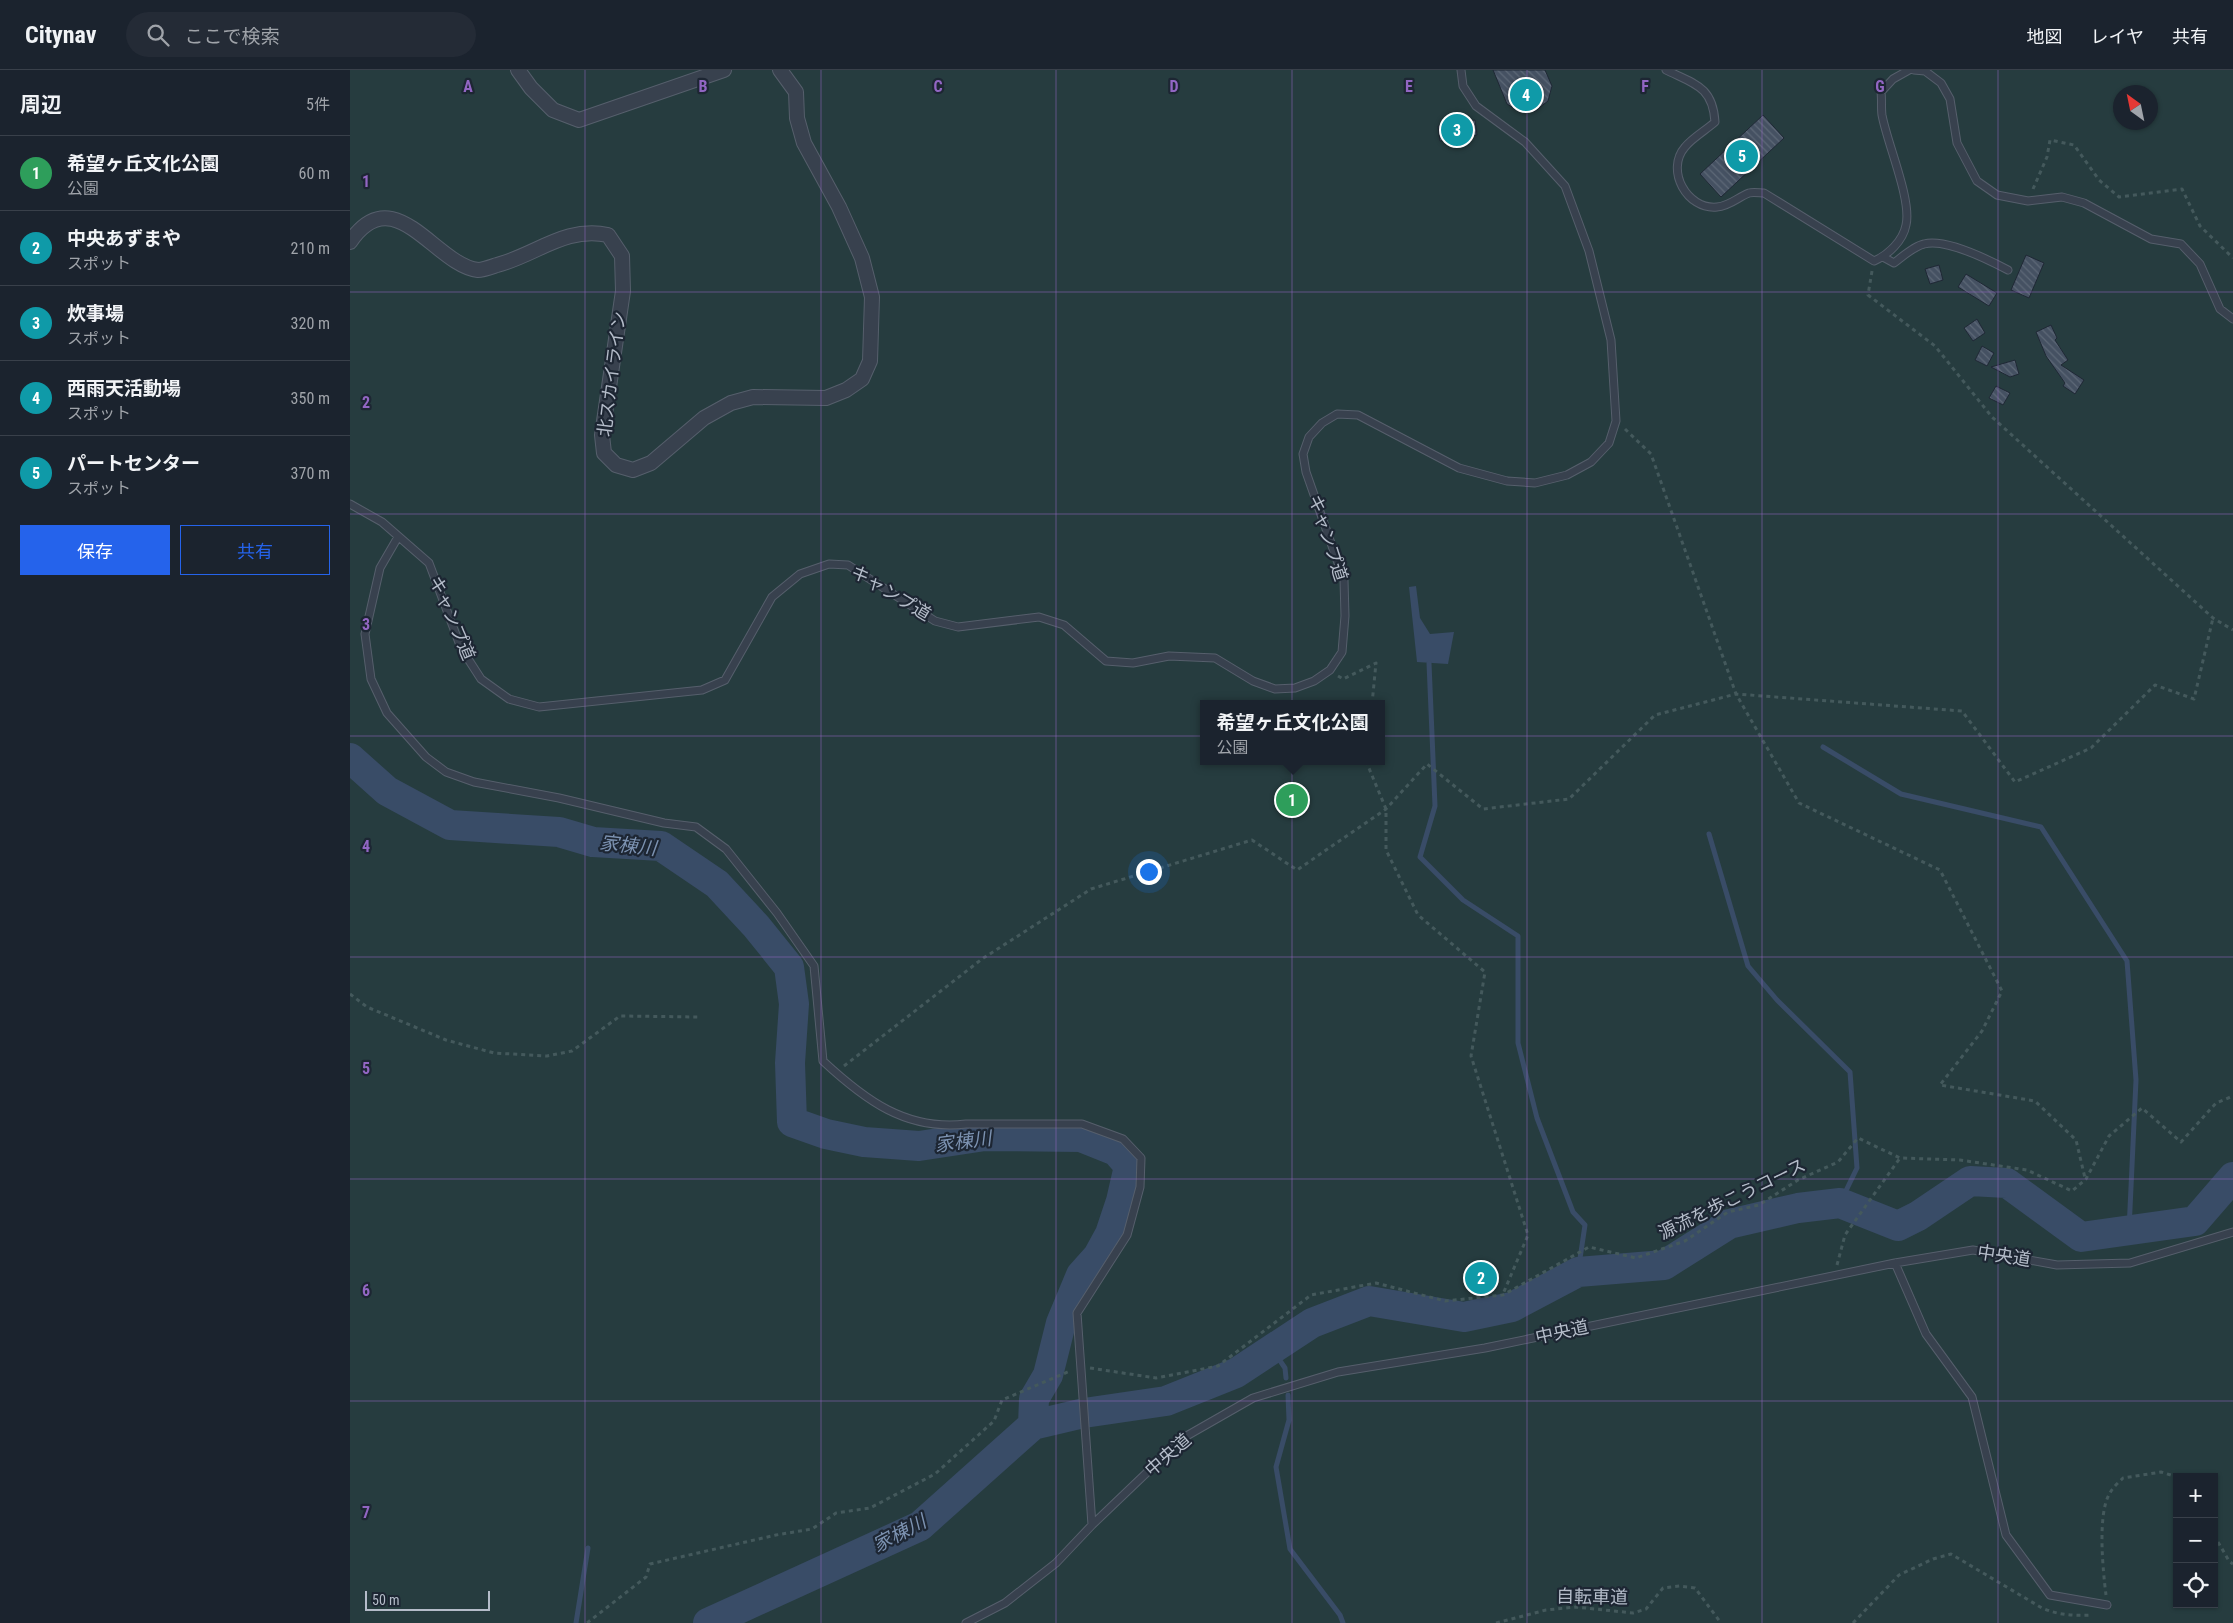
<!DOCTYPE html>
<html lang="ja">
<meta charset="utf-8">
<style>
:root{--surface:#1b232e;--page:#242b36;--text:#f1f3f6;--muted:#a0a4aa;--line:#39404a;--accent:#2563eb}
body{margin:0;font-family:"Roboto Condensed","Noto Sans JP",sans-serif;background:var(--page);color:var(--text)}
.controls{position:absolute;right:15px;bottom:15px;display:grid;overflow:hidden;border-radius:0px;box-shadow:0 1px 4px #0004}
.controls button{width:45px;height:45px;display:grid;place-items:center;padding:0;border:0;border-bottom:1px solid var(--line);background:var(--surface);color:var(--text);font:25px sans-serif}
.compass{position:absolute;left:1763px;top:15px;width:45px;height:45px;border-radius:50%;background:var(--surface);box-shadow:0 1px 4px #0004;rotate:327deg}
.scale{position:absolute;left:15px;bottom:12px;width:125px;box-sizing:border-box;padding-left:5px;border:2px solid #b4bcc9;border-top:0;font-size:14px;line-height:18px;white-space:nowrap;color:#b4bcc9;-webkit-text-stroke:4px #1d2633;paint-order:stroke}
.you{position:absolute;left:798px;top:801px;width:18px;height:18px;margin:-12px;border:4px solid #fff;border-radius:50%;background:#1a73e8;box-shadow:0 0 0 8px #1a73e833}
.badge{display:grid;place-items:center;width:32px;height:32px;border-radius:50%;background:var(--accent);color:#fff;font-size:16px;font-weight:700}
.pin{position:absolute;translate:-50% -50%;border:2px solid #fff;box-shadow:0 1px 5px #0006}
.popup{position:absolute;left:850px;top:630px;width:185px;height:65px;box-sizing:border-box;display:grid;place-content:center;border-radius:0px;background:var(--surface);filter:drop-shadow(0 1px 4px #0005);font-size:16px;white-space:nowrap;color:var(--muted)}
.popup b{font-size:19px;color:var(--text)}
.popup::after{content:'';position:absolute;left:50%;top:100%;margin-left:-10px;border:10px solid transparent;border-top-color:var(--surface)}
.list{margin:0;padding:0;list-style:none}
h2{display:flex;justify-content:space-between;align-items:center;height:65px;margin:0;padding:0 20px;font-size:21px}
h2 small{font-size:16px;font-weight:400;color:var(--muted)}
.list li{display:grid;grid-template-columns:32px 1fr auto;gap:15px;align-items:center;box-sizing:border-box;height:75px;padding:0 20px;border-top:1px solid var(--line)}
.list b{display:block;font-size:19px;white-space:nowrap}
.list p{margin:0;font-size:16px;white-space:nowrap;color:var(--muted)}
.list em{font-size:16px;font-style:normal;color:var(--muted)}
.actions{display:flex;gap:10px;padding:15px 20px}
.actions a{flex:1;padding:11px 0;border:1px solid var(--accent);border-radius:0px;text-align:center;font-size:18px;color:var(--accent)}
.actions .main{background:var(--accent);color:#fff}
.icon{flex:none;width:28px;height:28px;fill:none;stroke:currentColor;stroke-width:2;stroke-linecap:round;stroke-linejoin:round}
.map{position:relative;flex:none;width:1883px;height:1553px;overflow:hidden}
header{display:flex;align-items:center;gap:30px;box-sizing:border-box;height:70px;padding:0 25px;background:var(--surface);border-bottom:1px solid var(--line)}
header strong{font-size:24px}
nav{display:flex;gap:28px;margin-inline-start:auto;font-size:18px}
.search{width:350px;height:45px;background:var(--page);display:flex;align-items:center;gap:12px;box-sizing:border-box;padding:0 18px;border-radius:28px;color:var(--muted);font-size:19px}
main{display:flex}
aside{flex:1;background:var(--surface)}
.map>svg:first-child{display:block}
</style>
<header>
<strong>Citynav</strong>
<div class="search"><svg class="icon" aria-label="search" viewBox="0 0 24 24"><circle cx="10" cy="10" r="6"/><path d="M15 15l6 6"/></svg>ここで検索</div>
<nav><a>地図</a><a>レイヤ</a><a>共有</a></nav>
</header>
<main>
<aside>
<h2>周辺<small>5件</small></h2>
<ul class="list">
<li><span class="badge" style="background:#2e9e5b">1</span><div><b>希望ヶ丘文化公園</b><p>公園</p></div><em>60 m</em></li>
<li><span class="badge" style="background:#0f9aa8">2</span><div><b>中央あずまや</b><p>スポット</p></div><em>210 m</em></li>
<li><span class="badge" style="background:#0f9aa8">3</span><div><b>炊事場</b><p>スポット</p></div><em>320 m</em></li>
<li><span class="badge" style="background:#0f9aa8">4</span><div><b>西雨天活動場</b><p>スポット</p></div><em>350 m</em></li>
<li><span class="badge" style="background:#0f9aa8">5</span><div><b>パートセンター</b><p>スポット</p></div><em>370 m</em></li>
</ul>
<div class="actions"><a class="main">保存</a><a>共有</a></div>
</aside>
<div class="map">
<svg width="1883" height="1553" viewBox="0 0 1883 1553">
<defs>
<pattern id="building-back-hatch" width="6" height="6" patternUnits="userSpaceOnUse" patternTransform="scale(1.25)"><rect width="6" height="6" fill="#455162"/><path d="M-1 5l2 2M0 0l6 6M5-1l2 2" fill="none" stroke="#5d6877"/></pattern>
</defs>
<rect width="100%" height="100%" fill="#242f3e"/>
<path fill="#263c3f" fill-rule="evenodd" d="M 0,0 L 1883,0 L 1883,1553 L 0,1553 ZM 1770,22 L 1800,22 L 1800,52 L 1770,52 ZM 853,634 L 1031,634 L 1031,691 L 853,691 ZM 1827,1407 L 1864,1407 L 1864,1534 L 1827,1534 Z"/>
<path fill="#394c67" d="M 1066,516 L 1070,548 L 1080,564 L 1104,562 L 1098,594 L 1067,592 L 1059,517 Z"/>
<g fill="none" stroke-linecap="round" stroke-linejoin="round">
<path stroke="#394c67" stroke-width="5" d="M 1079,593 L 1085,736 L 1070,787 L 1113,830 L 1168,866 L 1168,973 L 1187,1048 L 1223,1142 L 1235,1155 L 1228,1202
M 1473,677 L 1551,724 L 1691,757 L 1777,891 L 1786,1010 L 1779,1160
M 1359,764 L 1398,896 L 1427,930 L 1500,1002 L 1507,1098 L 1490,1133
M 922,1279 L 935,1298 L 936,1308
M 938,1325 L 939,1350 L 926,1397 L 940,1479 L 990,1545 L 993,1553
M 226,1553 L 238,1478"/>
<path stroke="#394c67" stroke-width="30" d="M 0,688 L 37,721 L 100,755 L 209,762 L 243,772 L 311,776 L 367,814 L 406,856 L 439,897 L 444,934 L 440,993 L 442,1052 L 476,1064 L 514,1072 L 569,1076 L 635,1066 L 731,1067 L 766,1081 L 779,1096 L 771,1131 L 760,1164 L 748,1186 L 731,1205 L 711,1253 L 698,1305 L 684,1329 L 683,1355 L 570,1456 L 358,1553
M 683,1355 L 734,1343 L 816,1331 L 886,1303 L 962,1253 L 1019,1231 L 1114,1247 L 1162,1237 L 1228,1202 L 1314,1195 L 1379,1154 L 1448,1138 L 1490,1133 L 1548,1156 L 1568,1146 L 1620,1111 L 1657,1113 L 1731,1167 L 1845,1151 L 1883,1107"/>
</g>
<path fill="url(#building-back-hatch)" stroke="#1f2835" d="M 1143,0 L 1195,0 L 1202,16 L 1198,31 L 1185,41 L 1170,42 L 1157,34 Z
M 1413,45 L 1434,68 L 1371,127 L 1350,104 Z
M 1125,50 L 1127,65 L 1090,71 L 1088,56 Z
M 1676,185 L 1694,193 L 1679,228 L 1661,220 Z
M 1589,195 L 1593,210 L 1580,214 L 1575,199 Z
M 1616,204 L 1647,223 L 1639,236 L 1608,217 Z
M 1627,249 L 1635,263 L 1623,271 L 1614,258 Z
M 1701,255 L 1707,268 L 1705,270 L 1718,290 L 1711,295 L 1734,310 L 1725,324 L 1713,316 L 1715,313 L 1696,286 L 1686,262 Z
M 1632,276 L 1644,283 L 1637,296 L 1625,290 Z
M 1665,290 L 1669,304 L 1660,307 L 1641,297 Z
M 1646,316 L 1660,323 L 1653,335 L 1639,328 Z
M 1130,1196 L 1140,1202 L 1141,1213 L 1131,1219 L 1121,1214 L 1121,1202 Z"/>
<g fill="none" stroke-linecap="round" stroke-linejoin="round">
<g stroke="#565f6c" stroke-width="9">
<path id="service" d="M 1316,0 C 1345,14 1363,17 1365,52 C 1356,60 1342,68 1335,77 C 1315,100 1337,140 1367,137 C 1380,136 1388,127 1399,123 C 1403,122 1410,123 1414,123 L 1524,191 C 1538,185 1553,171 1556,155 C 1562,130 1537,73 1532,45 C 1531,38 1532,30 1531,22 L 1543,9 L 1559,0
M 1564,0 L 1575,1 L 1591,13 L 1600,29 L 1607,73 L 1627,111 L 1647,125 L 1678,131 L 1712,127 L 1734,133 L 1801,169 L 1831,174 L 1850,194 L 1870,239 L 1883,249
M 1533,187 L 1544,193 C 1552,187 1564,176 1574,174 C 1596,168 1639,190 1658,200
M 0,434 L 32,452 L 79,493 L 111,578 L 131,609 L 159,629 L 189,637 L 352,620 L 375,610 L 422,527 L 450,504 L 479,494 L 498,495 L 585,551 L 608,557 L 689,547 L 714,555 L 756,591 L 783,593 L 819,586 L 865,588 L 903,611 L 925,619 L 945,618 L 964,611 L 980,600 L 992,582 L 995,546 L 994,510 L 956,402 L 953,384 L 959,367 L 972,353 L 987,344 L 1008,345 L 1109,398 L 1157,411 L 1185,413 L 1217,405 L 1241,392 L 1259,373 L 1266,351 L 1261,270 L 1239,181 L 1215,116 L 1175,72 L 1126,36 L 1113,16 L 1111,0
M 48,467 L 30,498 L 15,564 L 21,609 L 37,643 L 76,687 L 96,702 L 124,712 L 209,728 L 314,753 L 346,757 L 376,779 L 427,843 L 464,896 L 473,991 C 515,1030 556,1061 616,1054 L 732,1054 L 773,1069 L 791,1088 L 790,1117 L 777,1165 L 727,1243 L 742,1455
M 1545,1193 L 1576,1264 L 1622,1327 L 1656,1465 L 1700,1525 L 1757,1535
M 616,1553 L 655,1533 L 706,1493 L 742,1455 L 833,1368 L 903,1328 L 988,1302 L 1135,1278 L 1545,1193 L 1623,1180 L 1707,1195 L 1780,1193 L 1883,1162"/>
</g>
<g stroke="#565f6c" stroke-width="16">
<path id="minor" d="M 168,0 L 181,18 L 203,40 L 229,50 L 374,0
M 0,172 C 44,107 85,195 128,200 C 133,200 141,197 147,195 C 186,185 215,156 258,165 L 272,186 L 273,221 L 252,365 L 254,383 L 266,395 L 283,400 L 301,393 L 354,348 L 381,333 L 403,327 L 476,328 L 496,320 L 512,309 L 520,291 L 522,227 L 512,188 L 489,137 L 454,73 L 447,48 L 446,22 L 430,0"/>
</g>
<path stroke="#44595c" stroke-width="3" stroke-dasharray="4 4" stroke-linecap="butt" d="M 1683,119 L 1697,87 L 1700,70 L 1724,75 L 1749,110 L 1769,127 L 1832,119 L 1850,156 L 1883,188
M 1522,201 L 1518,225 L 1585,276 L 1642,347 L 1863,548 L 1883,560
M 1275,359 L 1301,384 L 1386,624 L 1449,733 L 1590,800 L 1652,921 L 1632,961 L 1590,1015 L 1685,1031 L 1726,1070 L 1735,1108
M 988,606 L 993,609 L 1026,593 L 1022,634
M 1016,691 L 1036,739 L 1036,780 L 1068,845 L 1135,902 L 1121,986 L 1178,1165 L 1153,1224
M 0,924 L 17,937 L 96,970 L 144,983 L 197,986 L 222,981 L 270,946 L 349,947
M 494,996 L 632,889 L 741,819 L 902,770 L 947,800 L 1036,739 L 1077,694 L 1133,739 L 1219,729 L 1305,645 L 1386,624 L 1612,641 L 1665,712 L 1741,678 L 1805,615 L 1844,629 L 1863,548
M 1487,1195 L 1495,1165 L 1550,1088
M 740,1298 L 806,1308 L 868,1296 L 961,1225 L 1026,1213 L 1095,1231 L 1153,1225 L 1239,1177 L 1286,1188 L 1335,1171 L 1378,1142 L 1409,1135 L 1448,1110 L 1488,1092 L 1508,1068 L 1550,1088 L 1610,1090 L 1677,1100 L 1722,1121 L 1736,1109 L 1759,1066 L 1792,1038 L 1831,1072 L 1866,1033 L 1883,1026
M 1864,1465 L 1879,1491 L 1883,1494
M 1756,1525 C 1753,1501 1747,1443 1760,1423 C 1763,1417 1769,1412 1773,1408 L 1811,1402 L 1827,1407
M 237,1553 L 296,1507 L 300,1494 L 426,1465 L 462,1459 L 486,1443 L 520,1438 L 585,1404 L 644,1351 L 652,1330 L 720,1301
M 1146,1553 L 1196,1540 L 1226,1537 L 1283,1543 L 1296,1539 L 1313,1518 L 1330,1516 L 1345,1518 L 1371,1553
M 1503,1553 L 1549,1505 L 1583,1489 L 1601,1484 L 1692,1538 C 1708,1545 1724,1546 1741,1545"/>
<use href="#service" stroke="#38414e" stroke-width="7"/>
<use href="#minor" stroke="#38414e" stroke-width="14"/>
</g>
<path fill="none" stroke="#9266c3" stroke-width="1" stroke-opacity="0.55" d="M 235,0 L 235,1553M 471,0 L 471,1553M 706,0 L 706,1553M 942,0 L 942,1553M 1177,0 L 1177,1553M 1412,0 L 1412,1553M 1648,0 L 1648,1553M 0,222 L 1883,222M 0,444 L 1883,444M 0,666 L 1883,666M 0,887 L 1883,887M 0,1109 L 1883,1109M 0,1331 L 1883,1331"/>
<g text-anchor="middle" stroke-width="4.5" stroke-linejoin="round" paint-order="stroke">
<g font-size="18" fill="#b4bcc9" stroke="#1d2633">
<text transform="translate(262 304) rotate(-83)" y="6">北スカイライン</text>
<text transform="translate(978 468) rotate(72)" y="6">キャンプ道</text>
<text transform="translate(541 523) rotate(31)" y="6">キャンプ道</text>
<text transform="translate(102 548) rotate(67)" y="6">キャンプ道</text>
<text transform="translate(1382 1129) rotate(-26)" y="6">源流を歩こうコース</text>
<text transform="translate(1654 1186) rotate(9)" y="6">中央道</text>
<text transform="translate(1212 1262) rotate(-12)" y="6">中央道</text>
<text transform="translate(818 1385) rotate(-41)" y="6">中央道</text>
<text transform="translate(1242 1527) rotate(1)" y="6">自転車道</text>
</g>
<g font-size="19" font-style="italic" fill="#7c92b1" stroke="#1d2633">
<text transform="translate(278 775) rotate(6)" y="7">家棟川</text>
<text transform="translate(613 1071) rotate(-7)" y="7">家棟川</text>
<text transform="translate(549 1463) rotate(-28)" y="7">家棟川</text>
</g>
</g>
<g font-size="16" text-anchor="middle" font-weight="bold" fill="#9266c3" stroke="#1d2633" stroke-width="4.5" stroke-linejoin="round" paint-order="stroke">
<text x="118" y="22">A</text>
<text x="353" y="22">B</text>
<text x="588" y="22">C</text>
<text x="824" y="22">D</text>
<text x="1059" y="22">E</text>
<text x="1295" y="22">F</text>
<text x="1530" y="22">G</text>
<text x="16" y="117">1</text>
<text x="16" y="338">2</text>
<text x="16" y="560">3</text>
<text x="16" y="782">4</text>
<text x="16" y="1004">5</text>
<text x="16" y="1226">6</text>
<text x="16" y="1448">7</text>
</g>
</svg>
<div class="controls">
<button>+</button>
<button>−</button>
<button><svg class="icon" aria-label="locate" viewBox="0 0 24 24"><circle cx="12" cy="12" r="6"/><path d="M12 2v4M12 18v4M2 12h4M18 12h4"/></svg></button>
</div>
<svg class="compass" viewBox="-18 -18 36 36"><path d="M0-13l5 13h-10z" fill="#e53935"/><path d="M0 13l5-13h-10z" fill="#a0a4aa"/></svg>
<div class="scale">50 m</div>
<div class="you"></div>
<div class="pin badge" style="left:942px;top:730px;background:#2e9e5b">1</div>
<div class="popup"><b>希望ヶ丘文化公園</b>公園</div>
<div class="pin badge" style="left:1131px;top:1208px;background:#0f9aa8">2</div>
<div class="pin badge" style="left:1107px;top:60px;background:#0f9aa8">3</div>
<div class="pin badge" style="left:1176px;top:25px;background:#0f9aa8">4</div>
<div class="pin badge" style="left:1392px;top:86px;background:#0f9aa8">5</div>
</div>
</main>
